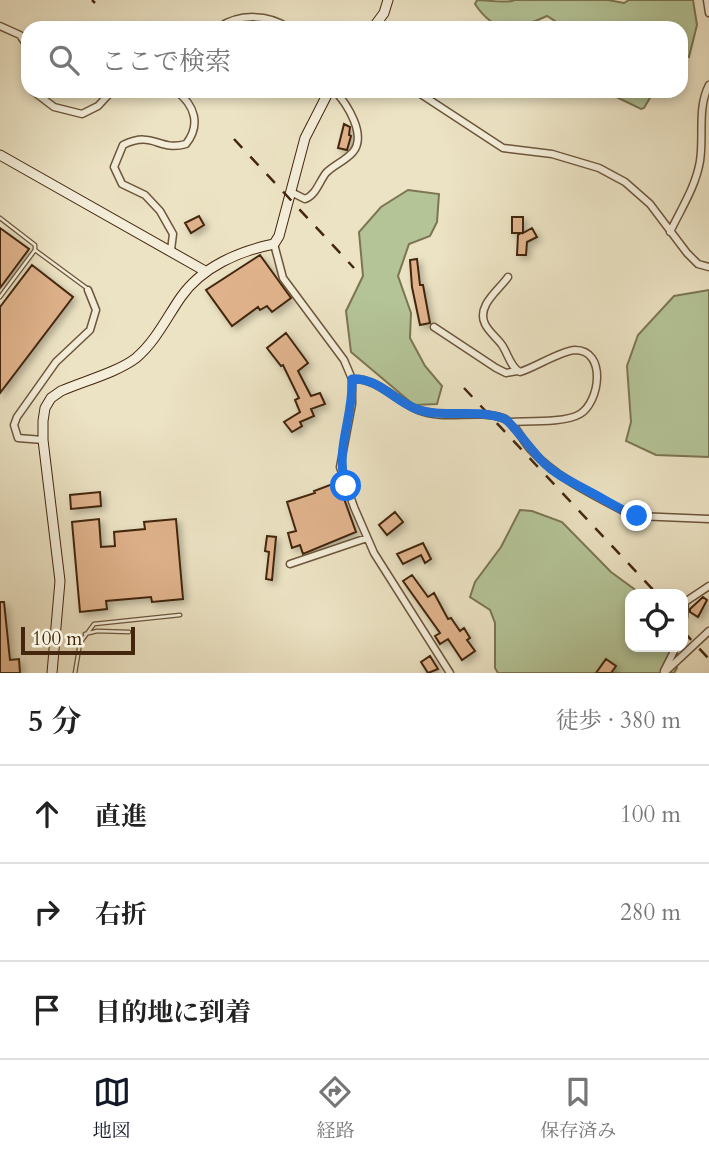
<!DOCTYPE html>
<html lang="ja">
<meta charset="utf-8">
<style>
:root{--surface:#fff;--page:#f2f2f2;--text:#222;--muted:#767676;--line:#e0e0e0;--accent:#111827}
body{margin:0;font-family:Cardo,"Noto Serif JP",serif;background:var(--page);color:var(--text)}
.controls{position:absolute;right:21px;bottom:21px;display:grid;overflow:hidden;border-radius:14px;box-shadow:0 4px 10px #0003}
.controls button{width:63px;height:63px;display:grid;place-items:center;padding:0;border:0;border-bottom:2px solid var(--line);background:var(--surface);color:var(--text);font:35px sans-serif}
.scale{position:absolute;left:21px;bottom:18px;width:114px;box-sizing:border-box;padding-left:7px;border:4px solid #43260d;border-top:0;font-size:19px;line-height:24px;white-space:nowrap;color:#43260d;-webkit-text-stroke:5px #f3edd9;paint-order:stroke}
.stop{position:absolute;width:21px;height:21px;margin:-16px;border:5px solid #1a73e8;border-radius:50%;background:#fff}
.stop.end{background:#1a73e8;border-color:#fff;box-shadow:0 2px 7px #0008}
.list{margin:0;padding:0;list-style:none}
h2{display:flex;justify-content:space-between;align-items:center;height:91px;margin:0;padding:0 28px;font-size:30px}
h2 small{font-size:23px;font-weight:400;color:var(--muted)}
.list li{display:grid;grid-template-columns:46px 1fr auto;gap:21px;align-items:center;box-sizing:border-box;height:98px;padding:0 28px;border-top:2px solid var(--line)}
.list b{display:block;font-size:26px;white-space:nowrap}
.list em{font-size:23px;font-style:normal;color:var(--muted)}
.icon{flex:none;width:38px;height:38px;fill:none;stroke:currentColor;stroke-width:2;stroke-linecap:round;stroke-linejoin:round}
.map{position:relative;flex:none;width:709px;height:673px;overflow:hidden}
.search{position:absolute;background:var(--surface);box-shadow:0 4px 10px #0003;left:21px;right:21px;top:21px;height:77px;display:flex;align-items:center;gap:18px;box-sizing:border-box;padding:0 24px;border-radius:21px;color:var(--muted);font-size:26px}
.sheet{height:385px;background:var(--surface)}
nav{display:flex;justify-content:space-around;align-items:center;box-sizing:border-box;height:98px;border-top:2px solid var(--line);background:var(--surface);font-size:19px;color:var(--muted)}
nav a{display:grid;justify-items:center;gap:4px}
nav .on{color:var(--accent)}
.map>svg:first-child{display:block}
</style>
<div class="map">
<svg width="709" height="673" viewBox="0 0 709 673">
<defs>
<filter id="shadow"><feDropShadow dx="3.5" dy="3.5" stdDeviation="3.5" flood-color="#0004"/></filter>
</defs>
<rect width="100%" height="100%" fill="#ece3c4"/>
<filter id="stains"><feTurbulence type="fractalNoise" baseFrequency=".00286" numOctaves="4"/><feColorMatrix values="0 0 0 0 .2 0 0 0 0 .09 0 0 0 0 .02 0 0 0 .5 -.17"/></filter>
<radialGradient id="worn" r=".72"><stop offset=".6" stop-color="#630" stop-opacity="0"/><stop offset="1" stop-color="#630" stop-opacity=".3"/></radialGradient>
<path fill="#b4c497" stroke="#7c7552" stroke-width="2" d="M 477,0 C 489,0 505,4 515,0 L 608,0 L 624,3 L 629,0 L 693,0 L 697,25 L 689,57 L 681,54 L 681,28 L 566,28 L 547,16 C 516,30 496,36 475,4 Z
M 604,91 L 654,91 L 644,108 L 641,109 Z
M 408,190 L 439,194 L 437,222 L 430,236 L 409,244 L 398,276 L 411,313 L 410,338 L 425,366 L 442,386 L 437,404 L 414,405 L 351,352 L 346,311 L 363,276 L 359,232 L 381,207 Z
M 709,290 L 709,457 L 656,455 L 626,441 L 631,422 L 627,366 L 638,335 L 674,296 Z
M 520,510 L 532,511 L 562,522 L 611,572 L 641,594 L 630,594 L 630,647 L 673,647 L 677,668 L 674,673 L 498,673 L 495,668 L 495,623 L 490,610 L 470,597 L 475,582 L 501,547 Z"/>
<path fill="#dfb28b" stroke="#43260d" stroke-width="2" filter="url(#shadow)" d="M 344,124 L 350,127 L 349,135 L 351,136 L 347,150 L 338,148 Z
M 199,216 L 204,225 L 191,233 L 185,223 Z
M 512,217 L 523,217 L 523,233 L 532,228 L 537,237 L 527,242 L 526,255 L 517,255 L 518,235 L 521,233 L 512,233 Z
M 0,228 L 29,249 L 0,288 Z
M 260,255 L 291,298 L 272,312 L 267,306 L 260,310 L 258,307 L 232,326 L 206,290 Z
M 417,259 L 420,285 L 423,285 L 430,323 L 420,325 L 412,287 L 410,260 Z
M 32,265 L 73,297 L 0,393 L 0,307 Z
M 286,333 L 308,363 L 298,371 L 311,396 L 320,393 L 325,404 L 311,409 L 314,416 L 300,422 L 302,426 L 292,432 L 284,422 L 300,412 L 295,400 L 299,398 L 283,365 L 281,366 L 267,348 Z
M 338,482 L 356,532 L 303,554 L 300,545 L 292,548 L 288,533 L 296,531 L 287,502 L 315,493 L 314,491 Z
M 100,492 L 101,506 L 71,509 L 70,495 Z
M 395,512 L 403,522 L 387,535 L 379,525 Z
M 99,519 L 101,547 L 115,546 L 114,532 L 145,529 L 144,522 L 176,519 L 183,599 L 152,602 L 151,597 L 106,601 L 107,609 L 80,612 L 72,522 Z
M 267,536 L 276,537 L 272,580 L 266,579 L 269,552 L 265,551 Z
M 423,543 L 431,559 L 425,563 L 421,555 L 403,564 L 397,554 Z
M 412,575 L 428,597 L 434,593 L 448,619 L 451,618 L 460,631 L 464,628 L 470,638 L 467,640 L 475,651 L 462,660 L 448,639 L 440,644 L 435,636 L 440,633 L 403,581 Z
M 703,597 L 707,600 L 698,617 L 690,612 L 690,609 Z
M 0,602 L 4,602 L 10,660 L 19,659 L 20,673 L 0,673 Z
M 430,656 L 438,669 L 428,673 L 421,662 Z
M 606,659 L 616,666 L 611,673 L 596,673 Z"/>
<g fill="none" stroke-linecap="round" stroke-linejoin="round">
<g stroke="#6d553b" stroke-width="5">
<path id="lane" d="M 0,218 L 35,245 L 35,250 L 88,289
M 0,297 L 35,250
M 85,634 L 97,631 L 129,632
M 75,673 L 80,643 L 94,624 L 180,615"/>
</g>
<g stroke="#6d553b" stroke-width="9">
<path id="street" d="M 707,0 L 709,13
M 0,26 L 20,35 L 28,47
M 218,28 C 239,13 268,14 289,28
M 33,91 L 54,107 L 82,114 L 98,106 L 112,91
M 416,91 L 503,148 L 552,154 L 599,168 L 625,182 L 650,204 L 687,253 L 698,264 L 709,267
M 291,192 L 305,199 C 316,195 319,182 326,173 C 334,165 345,161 353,152 C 367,135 347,104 335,91
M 670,232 C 681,209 696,186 700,161 C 704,136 697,108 709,85
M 274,244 L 283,278 L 344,360 L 352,379 L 352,404 L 340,467 L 354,507 L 374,553 L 450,673
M 171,250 L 173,234 L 160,211 L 145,195 L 122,184 L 114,167 L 123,145 C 154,130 158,152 186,144 C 201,125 195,105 176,91
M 508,277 C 499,290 476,306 485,324 C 489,332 497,338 502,345 C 508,354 511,368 520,372 C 536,367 560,351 575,350 C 607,350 600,402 580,414 C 565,423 528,421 510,422
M 434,327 L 496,368 L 506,373 L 517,371
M 352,379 C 376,377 396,401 418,410 C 445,421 476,409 503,418 C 516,423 522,441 531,450 C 558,479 594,495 629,514 L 637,516 L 709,519
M 43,440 L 18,438 L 14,425 L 17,417 L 56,362 L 90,330 L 96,310 L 88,290
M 290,564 L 367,538
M 684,617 L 685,602 L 709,586
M 664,671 L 676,647
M 664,673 L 709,631"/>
</g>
<g stroke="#43260d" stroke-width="11">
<path id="secondary" d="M 373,28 L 384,13 L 388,0
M 0,155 L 205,271
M 52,673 L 60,581 L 43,440 L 43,421 L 45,408 L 51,398 L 61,391 C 84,381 118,372 136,358 C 156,341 167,317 181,297 C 202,267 239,251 274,244 L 279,236 L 305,138 L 329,91"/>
</g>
<use href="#lane" stroke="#f3edd9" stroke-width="2.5"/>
<use href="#street" stroke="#f3edd9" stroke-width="6"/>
<use href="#secondary" stroke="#f3edd9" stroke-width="9"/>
<path stroke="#43260d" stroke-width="2.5" stroke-dasharray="12 12" stroke-linecap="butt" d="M 92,0 L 95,3
M 234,139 L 354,268
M 464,388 L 657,594
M 683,631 L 709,659"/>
</g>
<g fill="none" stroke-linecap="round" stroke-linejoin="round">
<path stroke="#1a73e8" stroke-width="9" d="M 346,486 C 334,450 354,416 352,379 C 376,377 393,399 414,408 C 442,420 476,407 505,419 C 511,422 535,455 544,463 C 558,477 577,484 594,494 C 609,502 622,511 637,516"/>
</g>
<rect width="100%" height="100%" filter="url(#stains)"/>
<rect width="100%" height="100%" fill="url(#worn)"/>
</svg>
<div class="controls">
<button><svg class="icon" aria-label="locate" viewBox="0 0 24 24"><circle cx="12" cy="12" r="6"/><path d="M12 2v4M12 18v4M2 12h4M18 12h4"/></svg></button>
</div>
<div class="scale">100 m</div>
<div class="stop" style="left:346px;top:486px"></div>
<div class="stop end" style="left:637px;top:516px"></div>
<div class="search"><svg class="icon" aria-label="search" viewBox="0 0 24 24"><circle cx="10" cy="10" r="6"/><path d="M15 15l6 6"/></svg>ここで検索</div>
</div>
<section class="sheet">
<h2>5 分<small>徒歩 · 380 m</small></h2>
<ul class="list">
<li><svg class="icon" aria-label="ahead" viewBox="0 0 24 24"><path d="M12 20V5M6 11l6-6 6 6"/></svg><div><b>直進</b></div><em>100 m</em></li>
<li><svg class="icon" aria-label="right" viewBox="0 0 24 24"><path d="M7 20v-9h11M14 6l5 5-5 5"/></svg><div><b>右折</b></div><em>280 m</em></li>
<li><svg class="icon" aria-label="arrive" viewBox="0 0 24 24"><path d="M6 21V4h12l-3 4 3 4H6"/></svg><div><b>目的地に到着</b></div></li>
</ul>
</section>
<nav>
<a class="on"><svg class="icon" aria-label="map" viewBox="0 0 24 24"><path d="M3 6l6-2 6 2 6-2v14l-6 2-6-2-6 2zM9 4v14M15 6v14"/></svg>地図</a>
<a><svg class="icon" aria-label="directions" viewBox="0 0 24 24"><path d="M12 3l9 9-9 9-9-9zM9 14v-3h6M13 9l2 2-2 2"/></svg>経路</a>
<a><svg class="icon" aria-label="saved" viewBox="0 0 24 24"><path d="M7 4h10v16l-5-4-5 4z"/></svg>保存済み</a>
</nav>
